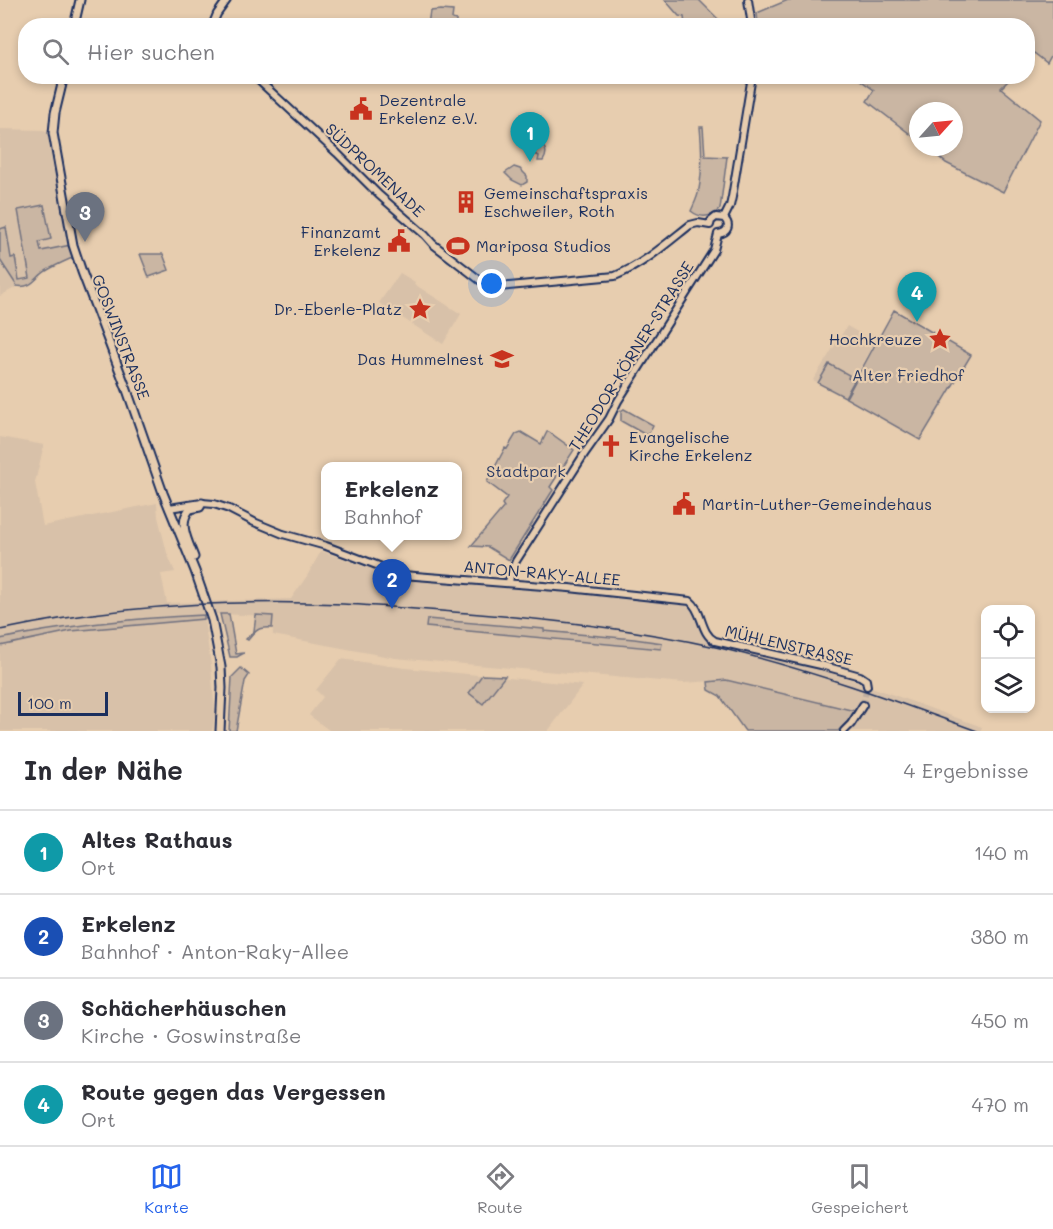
<!DOCTYPE html>
<html lang="de">
<meta charset="utf-8">
<style>
:root{--surface:#fff;--page:#f2f2f3;--text:#2b2b33;--muted:#7c7c81;--line:#e1e1e2;--accent:#2563eb}
body{margin:0;font-family:Mali,sans-serif;background:var(--page);color:var(--text)}
.controls{position:absolute;right:18px;bottom:18px;display:grid;overflow:hidden;border-radius:12px;box-shadow:0 3px 9px #0003}
.controls button{width:54px;height:54px;display:grid;place-items:center;padding:0;border:0;border-bottom:2px solid var(--line);background:var(--surface);color:var(--text);font:30px sans-serif}
.compass{position:absolute;left:909px;top:102px;width:54px;height:54px;border-radius:50%;background:var(--surface);box-shadow:0 3px 9px #0003;rotate:63deg}
.scale{position:absolute;left:18px;bottom:15px;width:90px;box-sizing:border-box;padding-left:6px;border:3px solid #1b2f5e;border-top:0;font-size:16px;line-height:21px;white-space:nowrap;color:#1b2f5e;-webkit-text-stroke:4px #e7cdaf;paint-order:stroke}
.you{position:absolute;left:492px;top:284px;width:21px;height:21px;margin:-15px;border:4px solid #fff;border-radius:50%;background:#1a73e8;box-shadow:0 0 0 9px #1a73e833}
.badge{display:grid;place-items:center;width:39px;height:39px;border-radius:50%;background:var(--accent);color:#fff;font-size:20px;font-weight:700}
.pin{position:absolute;translate:-50% -50px;filter:drop-shadow(0 2px 3px #0008)}
.pin::after{content:'';position:absolute;top:32px;width:21px;height:18px;background:inherit;clip-path:polygon(0 0,100% 0,50% 100%)}
.popup{position:absolute;left:321px;top:462px;width:141px;height:78px;box-sizing:border-box;display:grid;place-content:center;border-radius:12px;background:var(--surface);filter:drop-shadow(0 2px 4px #0005);font-size:20px;white-space:nowrap;color:var(--muted)}
.popup b{font-size:22px;color:var(--text)}
.popup::after{content:'';position:absolute;left:50%;top:100%;margin-left:-12px;border:12px solid transparent;border-top-color:var(--surface)}
.list{margin:0;padding:0;list-style:none}
h2{display:flex;justify-content:space-between;align-items:center;height:78px;margin:0;padding:0 24px;font-size:26px}
h2 small{font-size:20px;font-weight:400;color:var(--muted)}
.list li{display:grid;grid-template-columns:39px 1fr auto;gap:18px;align-items:center;box-sizing:border-box;height:84px;padding:0 24px;border-top:2px solid var(--line)}
.list b{display:block;font-size:22px;white-space:nowrap}
.list p{margin:0;font-size:20px;white-space:nowrap;color:var(--muted)}
.list em{font-size:20px;font-style:normal;color:var(--muted)}
.icon{flex:none;width:33px;height:33px;fill:none;stroke:currentColor;stroke-width:2;stroke-linecap:round;stroke-linejoin:round}
.map{position:relative;flex:none;width:1053px;height:731px;overflow:hidden}
.search{position:absolute;background:var(--surface);box-shadow:0 3px 9px #0003;left:18px;right:18px;top:18px;height:66px;display:flex;align-items:center;gap:15px;box-sizing:border-box;padding:0 21px;border-radius:24px;color:var(--muted);font-size:22px}
.sheet{height:414px;background:var(--surface)}
nav{display:flex;justify-content:space-around;align-items:center;box-sizing:border-box;height:84px;border-top:2px solid var(--line);background:var(--surface);font-size:16px;color:var(--muted)}
nav a{display:grid;justify-items:center;gap:3px}
nav .on{color:var(--accent)}
.map>svg:first-child{display:block}
</style>
<div class="map">
<svg width="1053" height="731" viewBox="0 0 1053 731">
<rect width="100%" height="100%" fill="#e7cdaf"/>
<filter id="ink" filterUnits="userSpaceOnUse"><feTurbulence type="fractalNoise" baseFrequency=".0167" numOctaves="2"/><feDisplacementMap in="SourceGraphic" scale="12" xChannelSelector="R" yChannelSelector="G"/><feConvolveMatrix kernelMatrix="1 2 1 2 8 2 1 2 1" color-interpolation-filters="sRGB"/></filter>
<g filter="url(#ink)">
<path fill="#d8c1a9" d="M 0,129 L 43,130 L 47,133 L 70,256 L 68,259 L 0,296 Z
M 400,273 L 415,282 L 414,284 L 461,314 L 443,344 L 379,303 Z
M 847,326 L 875,342 L 845,397 L 813,380 Z
M 0,437 L 44,445 L 35,482 L 43,526 L 157,503 L 158,517 L 167,553 L 175,572 L 161,574 L 167,603 L 291,599 L 307,576 L 321,551 L 391,576 L 484,586 L 691,603 L 693,606 L 705,639 L 710,643 L 820,669 L 855,681 L 982,727 L 980,731 L 851,731 L 856,726 L 866,708 L 859,706 L 855,711 L 726,680 L 684,683 L 395,658 L 273,635 L 272,616 L 220,614 L 153,617 L 0,639 Z
M 190,619 L 204,619 L 211,665 L 215,716 L 212,731 L 0,731 L 0,646 L 71,631 Z
M 341,659 L 405,668 L 583,685 L 548,731 L 330,731 L 309,715 L 323,697 L 316,690 Z"/>
<path fill="#cab6a3" stroke="#727280" stroke-width="1.5" d="M 665,0 L 699,0 L 724,25 L 685,25 L 684,17 L 679,16 Z
M 788,0 L 1053,0 L 1053,52 L 1047,63 L 1034,53 L 1028,60 L 1028,26 L 758,25 L 757,13 Z
M 441,10 L 453,11 L 452,19 L 456,20 L 456,25 L 428,25 L 430,11 Z
M 856,77 L 1012,77 L 1001,88 L 1040,120 L 1003,192 L 946,163 L 927,147 L 954,147 L 954,111 L 918,111 L 918,140 L 867,101 L 874,90 Z
M 700,127 L 703,127 L 705,156 L 727,157 L 720,209 C 711,217 701,219 691,211 C 694,204 698,197 699,189 C 703,169 702,148 700,127 Z
M 518,134 L 522,137 L 530,137 L 533,139 L 533,142 C 545,143 549,152 543,161 L 538,161 L 539,156 L 527,151 L 530,148 L 523,144 L 523,142 L 516,136 Z
M 514,167 L 520,169 L 527,176 L 527,182 L 522,185 L 512,180 L 505,173 Z
M 44,205 L 51,239 L 39,242 L 41,251 L 71,245 L 73,255 L 72,258 C 63,262 54,266 46,271 C 36,277 32,289 17,286 L 0,260 L 0,229 L 6,227 L 11,258 L 15,257 L 19,280 L 30,278 L 18,210 Z
M 140,254 L 163,254 L 169,270 L 149,277 Z
M 894,310 L 971,355 L 920,440 L 846,398 Z
M 829,364 L 849,375 L 848,378 L 854,381 L 845,397 L 818,383 Z
M 624,409 L 653,425 L 649,433 L 646,435 L 621,421 L 621,411 Z
M 521,432 L 541,444 L 547,432 L 549,432 L 574,450 L 550,487 L 553,490 L 509,560 L 488,547 L 471,546 L 504,507 L 502,504 L 507,497 L 487,482 L 505,448 L 507,449 L 516,434 Z
M 220,614 L 229,614 L 236,654 L 244,653 L 237,657 L 230,657 Z
M 204,615 L 204,619 L 71,631 L 0,646 L 0,639 C 67,625 135,618 204,615 Z
M 256,615 L 273,616 L 272,628 C 258,627 256,630 248,640 L 246,639 L 254,631 Z
M 427,619 L 544,629 L 544,631 L 634,639 L 662,643 L 661,649 L 426,627 Z
M 241,668 L 249,675 L 245,681 L 236,731 L 229,731 L 232,677 Z
M 482,675 L 505,676 L 483,704 L 469,693 Z
M 726,680 L 855,711 L 851,718 L 838,731 L 745,731 L 720,696 L 709,690 L 708,682 Z"/>
<g fill="none" stroke-linecap="round" stroke-linejoin="round">
<path stroke="#bead9f" stroke-width="6" stroke-dasharray="6 3" stroke-linecap="butt" d="M 863,705 L 867,686"/>
<g stroke="#1b2f5e" stroke-width="10">
<path id="tertiary" d="M 748,0 L 752,26
M 212,26 L 217,14 L 227,0
M 254,76 L 337,153 L 379,195 L 425,235 L 433,244 L 481,281
M 724,218 L 730,206 L 732,197 L 752,76
M 710,225 L 711,221 L 716,217 L 724,218
M 718,234 C 728,233 731,225 724,218
M 499,287 L 615,276 C 644,264 666,244 690,225 L 698,223 L 710,225
M 169,508 L 202,503 L 214,504 L 229,509 L 254,522 L 283,534 L 326,546 L 403,575 L 569,588 L 690,601 C 703,611 700,633 715,641 L 821,665 L 860,676 L 866,680 L 867,686
M 509,583 L 510,576 L 516,561 L 585,453 L 609,419 L 618,401 L 714,250 L 718,234
M 844,731 L 851,724 L 863,705"/>
</g>
<g stroke="#1b2f5e" stroke-width="11">
<path id="secondary" d="M 74,26 L 80,0
M 64,76 L 55,113 L 53,133 L 73,245 L 82,272 L 127,390 L 163,493 L 195,571 L 212,620 L 221,667 L 222,688 L 220,731
M 194,557 C 189,543 177,523 190,509 L 200,507 L 202,503"/>
</g>
<use href="#tertiary" stroke="#e7cdaf" stroke-width="6"/>
<use href="#secondary" stroke="#e7cdaf" stroke-width="7"/>
<path stroke="#1b2f5e" stroke-width="1.5" d="M 0,630 C 113,606 228,599 343,604 C 385,606 426,610 468,613 C 553,620 637,629 720,648 C 808,669 893,700 977,731"/>
</g>
</g>
<defs>
<g id="civic-bare" transform="scale(1.8)"><path d="M-.6-6.5H3V-4.5H.6V-3L4-1V1h2V6H-6V1h2V-1L-.6-3ZM-1.2 2.5V6h2.4V2.5Z" fill="#c8321e" stroke="#e7cdaf" stroke-width="2.5" paint-order="stroke"/></g>
<g id="building-bare" transform="scale(1.8)"><path d="M-4-6H4V6H1V3H-1V6H-4ZM-2.5-4.3h1.7v1.8h-1.7ZM.8-4.3h1.7v1.8H.8ZM-2.5-1h1.7V.8h-1.7ZM.8-1h1.7V.8H.8Z" fill="#c8321e" stroke="#e7cdaf" stroke-width="2.5" paint-order="stroke"/></g>
<g id="stadium-bare" transform="scale(1.8)"><path d="M0-5a6.5 5 0 1 0 0 10a6.5 5 0 1 0 0-10ZM-3.5-1.8h7v3.6h-7Z" fill="#c8321e" stroke="#e7cdaf" stroke-width="2.5" paint-order="stroke"/></g>
<g id="sight-bare" transform="scale(1.8)"><path d="M0-6L1.8-2.2L6-1.7L2.9 1.2L3.7 5.4L0 3.3L-3.7 5.4L-2.9 1.2L-6-1.7L-1.8-2.2Z" fill="#c8321e" stroke="#e7cdaf" stroke-width="2.5" paint-order="stroke"/></g>
<g id="school-bare" transform="scale(1.8)"><path d="M0-5L7-2L0 1L-7-2ZM-4 1L0 2.5L4 1V4Q0 6-4 4Z" fill="#c8321e" stroke="#e7cdaf" stroke-width="2.5" paint-order="stroke"/></g>
<g id="church-bare" transform="scale(1.8)"><path d="M-1.2-6h2.4v3.5h3.3v2.4h-3.3V6h-2.4V-.1h-3.3v-2.4h3.3Z" fill="#c8321e" stroke="#e7cdaf" stroke-width="2.5" paint-order="stroke"/></g>
</defs>
<g fill-rule="evenodd">
<use href="#civic-bare" x="361" y="109"/>
<use href="#building-bare" x="466" y="202"/>
<use href="#civic-bare" x="399" y="241"/>
<use href="#stadium-bare" x="458" y="246"/>
<use href="#sight-bare" x="420" y="309"/>
<use href="#sight-bare" x="940" y="339"/>
<use href="#school-bare" x="502" y="359"/>
<use href="#church-bare" x="611" y="446"/>
<use href="#civic-bare" x="684" y="504"/>
</g>
<g text-anchor="middle" stroke-width="4.5" stroke-linejoin="round" paint-order="stroke">
<g font-size="16" fill="#1b2f5e" stroke="#e7cdaf" text-anchor="start">
<text x="379" y="106">Dezentrale<tspan x="379" dy="18">Erkelenz e.V.</tspan></text>
<text x="484" y="199">Gemeinschaftspraxis<tspan x="484" dy="18">Eschweiler, Roth</tspan></text>
<text x="381" y="238" text-anchor="end">Finanzamt<tspan x="381" dy="18">Erkelenz</tspan></text>
<text x="476" y="252">Mariposa Studios</text>
<text x="402" y="315" text-anchor="end">Dr.-Eberle-Platz</text>
<text x="922" y="345" text-anchor="end">Hochkreuze</text>
<text x="484" y="365" text-anchor="end">Das Hummelnest</text>
<text x="629" y="443">Evangelische<tspan x="629" dy="18">Kirche Erkelenz</tspan></text>
<text x="702" y="510">Martin-Luther-Gemeindehaus</text>
</g>
<g font-size="16" fill="#1b2f5e" stroke="#e7cdaf">
<text transform="translate(375 170) rotate(43)" y="6">SÜDPROMENADE</text>
<text transform="translate(121 337) rotate(69)" y="6">GOSWINSTRASSE</text>
<text transform="translate(631 356) rotate(-58)" y="6">THEODOR-KÖRNER-STRASSE</text>
<text transform="translate(542 573) rotate(5)" y="6">ANTON-RAKY-ALLEE</text>
<text transform="translate(789 645) rotate(13)" y="6">MÜHLENSTRASSE</text>
</g>
<g font-size="16" fill="#2c3c65" stroke="#e7cdaf">
<text x="908" y="381">Alter Friedhof</text>
<text x="526" y="477">Stadtpark</text>
</g>
</g>
</svg>
<div class="controls">
<button><svg class="icon" aria-label="locate" viewBox="0 0 24 24"><circle cx="12" cy="12" r="6"/><path d="M12 2v4M12 18v4M2 12h4M18 12h4"/></svg></button>
<button><svg class="icon" aria-label="layers" viewBox="0 0 24 24"><path d="M12 4l9 5-9 5-9-5zM3 14l9 5 9-5"/></svg></button>
</div>
<svg class="compass" viewBox="-18 -18 36 36"><path d="M0-13l5 13h-10z" fill="#e53935"/><path d="M0 13l5-13h-10z" fill="#7c7c81"/></svg>
<div class="scale">100 m</div>
<div class="you"></div>
<div class="pin badge" style="left:530px;top:162px;background:#0f9aa8">1</div>
<div class="pin badge" style="left:392px;top:609px;background:#1a4fb4">2</div>
<div class="popup"><b>Erkelenz</b>Bahnhof</div>
<div class="pin badge" style="left:85px;top:242px;background:#6b7280">3</div>
<div class="pin badge" style="left:917px;top:322px;background:#0f9aa8">4</div>
<div class="search"><svg class="icon" aria-label="search" viewBox="0 0 24 24"><circle cx="10" cy="10" r="6"/><path d="M15 15l6 6"/></svg>Hier suchen</div>
</div>
<section class="sheet">
<h2>In der Nähe<small>4 Ergebnisse</small></h2>
<ul class="list">
<li><span class="badge" style="background:#0f9aa8">1</span><div><b>Altes Rathaus</b><p>Ort</p></div><em>140 m</em></li>
<li><span class="badge" style="background:#1a4fb4">2</span><div><b>Erkelenz</b><p>Bahnhof · Anton-Raky-Allee</p></div><em>380 m</em></li>
<li><span class="badge" style="background:#6b7280">3</span><div><b>Schächerhäuschen</b><p>Kirche · Goswinstraße</p></div><em>450 m</em></li>
<li><span class="badge" style="background:#0f9aa8">4</span><div><b>Route gegen das Vergessen</b><p>Ort</p></div><em>470 m</em></li>
</ul>
</section>
<nav>
<a class="on"><svg class="icon" aria-label="map" viewBox="0 0 24 24"><path d="M3 6l6-2 6 2 6-2v14l-6 2-6-2-6 2zM9 4v14M15 6v14"/></svg>Karte</a>
<a><svg class="icon" aria-label="directions" viewBox="0 0 24 24"><path d="M12 3l9 9-9 9-9-9zM9 14v-3h6M13 9l2 2-2 2"/></svg>Route</a>
<a><svg class="icon" aria-label="saved" viewBox="0 0 24 24"><path d="M7 4h10v16l-5-4-5 4z"/></svg>Gespeichert</a>
</nav>
